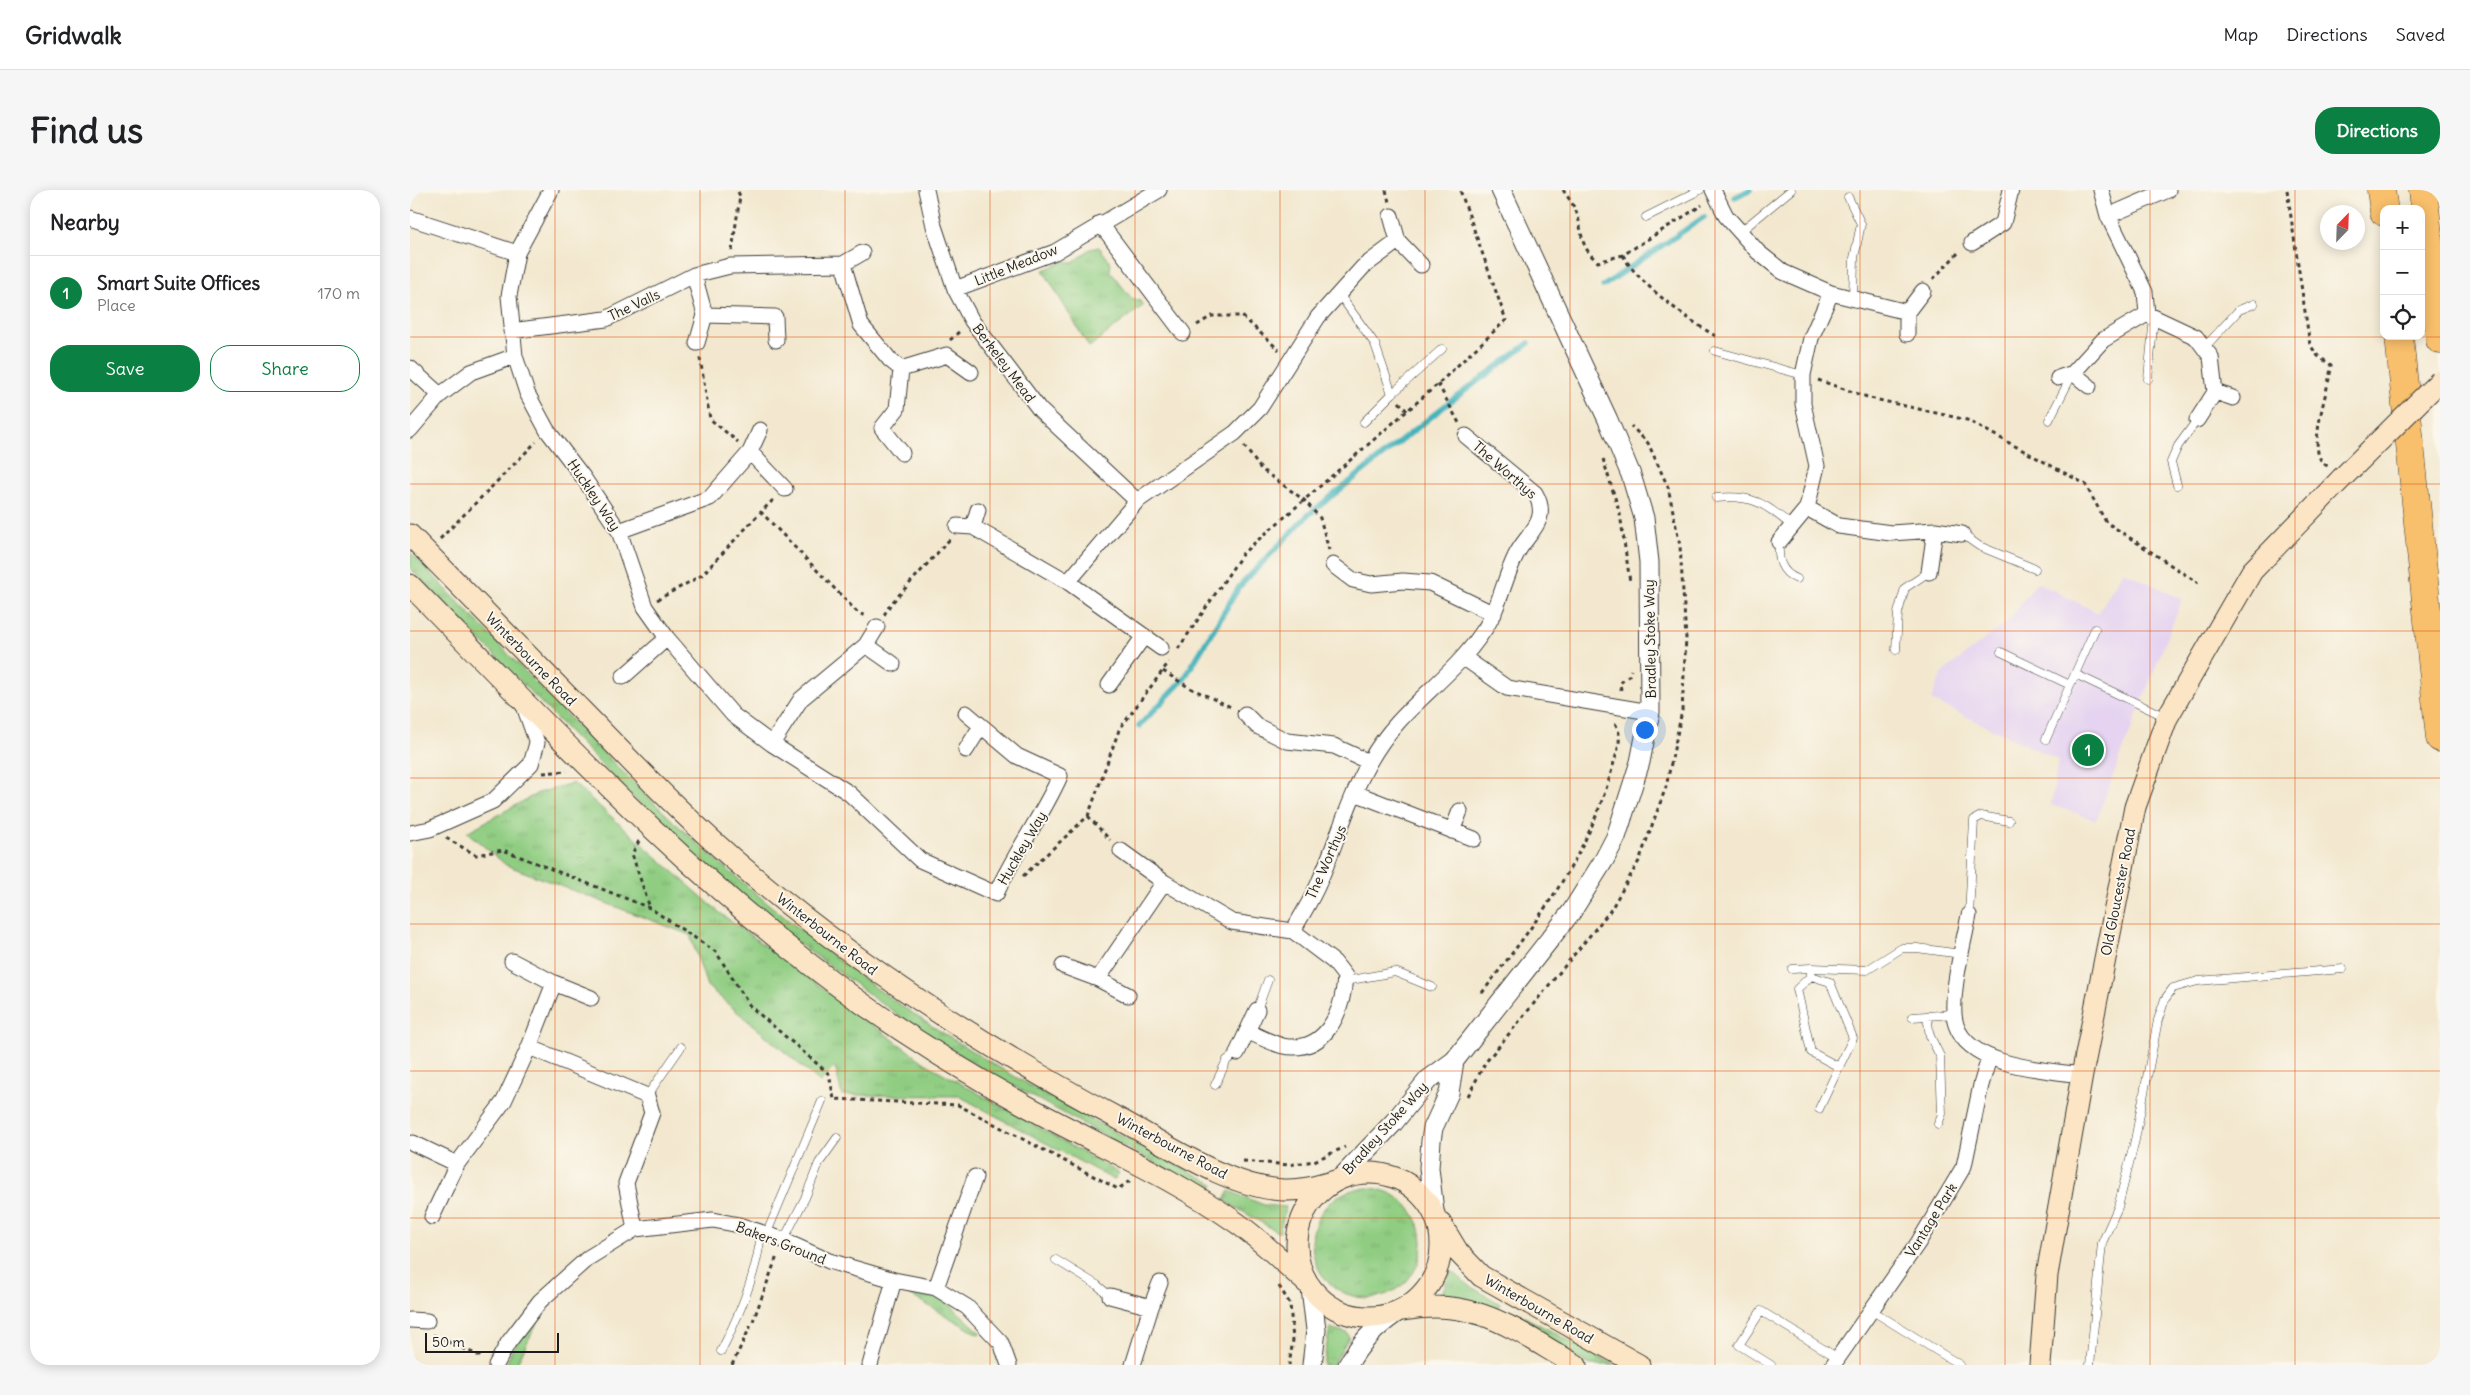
<!DOCTYPE html>
<meta charset="utf-8">
<style>
:root{--surface:#fff;--page:#f6f6f6;--text:#202124;--muted:#757577;--line:#e0e0e0;--accent:#0b8043}
body{margin:0;font-family:Delius,sans-serif;background:var(--page);color:var(--text)}
.controls{position:absolute;right:15px;top:15px;display:grid;overflow:hidden;border-radius:10px;box-shadow:0 2px 12px #0003}
.controls button{width:45px;height:45px;display:grid;place-items:center;padding:0;border:0;border-bottom:1px solid var(--line);background:var(--surface);color:var(--text);font:25px sans-serif}
.compass{position:absolute;left:1910px;top:15px;width:45px;height:45px;border-radius:50%;background:var(--surface);box-shadow:0 2px 12px #0003;rotate:23deg}
.scale{position:absolute;left:15px;bottom:12px;width:134px;box-sizing:border-box;padding-left:5px;border:2px solid #1c1c1c;border-top:0;font-size:14px;line-height:18px;white-space:nowrap;color:#1c1c1c;-webkit-text-stroke:4px #fbf7ec;paint-order:stroke}
.you{position:absolute;left:1234px;top:539px;width:18px;height:18px;margin:-12px;border:4px solid #fff;border-radius:50%;background:#1a73e8;box-shadow:0 0 0 8px #1a73e833}
.badge{display:grid;place-items:center;width:32px;height:32px;border-radius:50%;background:var(--accent);color:#fff;font-size:16px;font-weight:700}
.pin{position:absolute;translate:-50% -50%;border:2px solid #fff;box-shadow:0 1px 5px #0006}
.list{margin:0;padding:0;list-style:none}
h2{display:flex;justify-content:space-between;align-items:center;height:65px;margin:0;padding:0 20px;font-size:21px}
h2 small{font-size:16px;font-weight:400;color:var(--muted)}
.list li{display:grid;grid-template-columns:32px 1fr auto;gap:15px;align-items:center;box-sizing:border-box;height:75px;padding:0 20px;border-top:1px solid var(--line)}
.list b{display:block;font-size:19px;white-space:nowrap}
.list p{margin:0;font-size:16px;white-space:nowrap;color:var(--muted)}
.list em{font-size:16px;font-style:normal;color:var(--muted)}
.actions{display:flex;gap:10px;padding:15px 20px}
.actions a{flex:1;padding:11px 0;border:1px solid var(--accent);border-radius:20px;text-align:center;font-size:18px;color:var(--accent)}
.actions .main{background:var(--accent);color:#fff}
.icon{flex:none;width:28px;height:28px;fill:none;stroke:currentColor;stroke-width:2;stroke-linecap:round;stroke-linejoin:round}
.map{position:relative;flex:none;width:2030px;height:1175px;overflow:hidden;border-radius:20px}
header{display:flex;align-items:center;gap:30px;box-sizing:border-box;height:70px;padding:0 25px;background:var(--surface);border-bottom:1px solid var(--line)}
header strong{font-size:24px}
nav{display:flex;gap:28px;margin-inline-start:auto;font-size:18px}
.intro{display:flex;align-items:center;justify-content:space-between;box-sizing:border-box;height:120px;padding:0 30px}
h1{margin:0;font-size:35px}
.button{padding:12px 22px;border-radius:20px;background:var(--accent);color:#fff;font-size:18px;font-weight:700}
main{display:flex;gap:30px;padding:0 30px}
aside{flex:1;background:var(--surface);border-radius:20px;box-shadow:0 2px 12px #0003}
.map>svg:first-child{display:block}
</style>
<header>
<strong>Gridwalk</strong>
<nav><a>Map</a><a>Directions</a><a>Saved</a></nav>
</header>
<div class="intro"><h1>Find us</h1><a class="button">Directions</a></div>
<main>
<aside>
<h2>Nearby<small></small></h2>
<ul class="list">
<li><span class="badge">1</span><div><b>Smart Suite Offices</b><p>Place</p></div><em>170 m</em></li>
</ul>
<div class="actions"><a class="main">Save</a><a>Share</a></div>
</aside>
<div class="map">
<svg width="2030" height="1175" viewBox="0 0 2030 1175">
<defs>
<pattern id="grass-tufts" width="24" height="20" patternUnits="userSpaceOnUse" patternTransform="scale(1.25)"><rect width="24" height="20" fill="#90cd82"/><path d="M3 7l-1-3M5 7V3M7 7l1-3M15 17l-1-3M17 17v-4M19 17l1-3" fill="none" stroke="#7caf70"/></pattern>
</defs>
<rect width="100%" height="100%" fill="#fbf7ec"/>
<filter id="ink" filterUnits="userSpaceOnUse"><feTurbulence type="fractalNoise" baseFrequency=".02" numOctaves="2"/><feDisplacementMap in="SourceGraphic" scale="10" xChannelSelector="R" yChannelSelector="G"/><feConvolveMatrix kernelMatrix="1 2 1 2 8 2 1 2 1" color-interpolation-filters="sRGB"/></filter>
<filter id="wash" filterUnits="userSpaceOnUse"><feTurbulence type="fractalNoise" baseFrequency=".0096" numOctaves="4" result="noise"/><feDisplacementMap in="SourceGraphic" scale="20" xChannelSelector="R" yChannelSelector="G"/><feGaussianBlur stdDeviation="1.12" result="paint"/><feColorMatrix in="noise" values="0 0 0 0 0 0 0 0 0 0 0 0 0 0 0 0 0 1.4 0 .05"/><feComposite in="paint" operator="in"/></filter>
<g filter="url(#wash)">
<rect width="100%" height="100%" fill="#f3e8cf"/>
<path fill="#e5d3f1" d="M 1713,381 L 1772,409 L 1686,630 L 1641,615 L 1648,570 L 1521,510 L 1532,483 L 1598,431 L 1627,392 L 1688,423 Z"/>
<path fill="url(#grass-tufts)" stroke="#56744f" d="M 689,57 L 701,73 L 700,81 L 722,109 L 730,111 L 734,115 L 679,157 L 633,80 L 655,71 L 663,73 L 680,59 Z
M 0,362 C 88,452 173,545 264,632 C 316,680 371,725 427,769 C 539,856 678,929 804,994 L 800,1003 L 572,879 L 505,837 L 384,750 L 315,694 L 217,601 L 0,378 Z
M 163,593 L 310,723 L 515,873 L 709,983 L 704,990 L 549,906 L 432,905 L 425,877 L 410,892 L 297,796 L 280,745 L 96,675 L 57,642 L 128,603 Z
M902 1053a55 55 0 1 1 110 0a55 55 0 1 1-110 0Z
M 819,1001 L 854,1015 L 876,1017 L 869,1043 L 815,1011 Z
M 1043,1082 L 1060,1096 L 1090,1114 L 1086,1121 L 1069,1113 L 1032,1103 L 1040,1083 Z
M 503,1099 L 537,1112 L 571,1143 L 568,1144 L 498,1104 L 496,1100 Z
M 1105,1122 L 1205,1175 L 1180,1175 L 1101,1129 Z
M 128,1126 L 129,1129 L 106,1175 L 96,1175 L 102,1160 Z
M 920,1138 L 937,1143 L 939,1147 L 923,1175 L 913,1175 Z"/>
<g fill="none" stroke-linecap="round" stroke-linejoin="round">
<path stroke="#43b3bc" stroke-width="5.5" d="M 1325,7 L 1340,0
M 1193,96 L 1294,27
M 729,536 L 774,489 L 829,397 L 898,325 L 1041,211 L 1119,153"/>
</g>
</g>
<g filter="url(#ink)">
<g fill="none" stroke-linecap="round" stroke-linejoin="round">
<g stroke="#3c3b37" stroke-width="9">
<path id="service" d="M 1438,7 L 1451,34 L 1444,68 L 1443,109
M 1236,27 L 1290,0
M 1330,42 L 1381,0
M 929,104 L 965,154 L 982,204 L 1032,159
M 1794,158 L 1829,120 L 1844,114
M 1305,161 L 1393,185
M 1738,189 L 1744,127
M 1639,230 L 1662,185
M 954,232 L 982,204
M 1767,295 L 1761,272 L 1768,256 L 1787,230
M 1306,308 C 1343,304 1355,314 1382,336
M 1552,344 L 1569,356 L 1625,379
M 1369,352 C 1368,369 1370,382 1387,389
M 1486,460 L 1488,423 L 1495,398 L 1519,382
M 1591,462 L 1660,495
M 1665,484 L 1756,527
M 1636,549 L 1685,439
M 1559,725 L 1564,630 L 1571,626 L 1599,631
M 1382,779 L 1401,778 L 1457,780 L 1492,758 L 1507,758 L 1551,764
M 1401,786 L 1387,799 L 1401,862 L 1429,877 L 1443,848 L 1420,792 L 1401,786 L 1401,778
M 935,791 L 985,782 L 1022,797
M 847,820 L 858,790
M 1517,826 L 1520,846 L 1530,866 L 1532,924 L 1528,934
M 1502,827 L 1545,824
M 805,895 L 817,870 L 827,863
M 237,906 L 271,857
M 1409,919 L 1429,877
M 356,1045 L 412,911
M 373,1051 L 395,1008 L 409,973 L 427,948
M 646,1070 L 687,1095 L 700,1106
M 1461,1120 L 1550,1175
M 311,1161 C 330,1124 347,1084 351,1043
M 1361,1175 L 1329,1155 L 1351,1121 L 1428,1168
M 1680,1175 L 1692,1053 L 1708,1017 L 1725,950 L 1748,830 L 1755,809 L 1763,798 L 1788,791 L 1933,779"/>
</g>
<g stroke="#3c3b37" stroke-width="17">
<path id="minor" d="M 141,0 L 107,63 L 99,106 L 105,166 L 117,203 L 137,240 L 173,287 L 209,341 L 235,417 L 257,448 L 323,525 L 362,554 L 439,603 L 510,670 L 586,704 C 604,663 632,627 650,586 L 607,566 L 556,523
M 516,0 L 524,36 L 545,99 L 562,131 L 630,220 L 727,311
M 1303,0 L 1316,26 L 1348,62 L 1373,82 L 1421,103 L 1497,122 L 1513,101
M 1691,0 L 1698,26 L 1735,102 L 1737,124
M 981,26 L 988,51 L 1011,75
M 1698,26 L 1758,0
M 0,28 L 107,63
M 690,33 L 773,143
M 1562,53 L 1593,33 L 1601,0
M 433,74 L 451,135 L 480,170 L 491,179 L 487,219 L 472,238 L 492,263
M 284,85 L 295,125 L 287,153
M 545,99 L 645,62 L 749,0
M 1497,122 L 1497,144
M 295,125 L 365,127 L 366,150
M 101,141 L 196,129 L 284,85 L 320,76 L 433,74 L 452,63
M 0,178 L 30,205
M 491,179 L 537,165 L 561,182
M 1663,183 L 1679,196
M 1648,188 L 1663,183 L 1693,150 L 1737,124 L 1786,147 L 1801,167 L 1805,202 L 1787,230
M 1805,202 L 1823,208
M 0,240 L 30,205 L 61,182 L 105,166
M 340,262 L 375,299
M 1397,318 L 1429,336 L 1481,343 L 1525,340 L 1519,382
M 547,336 L 563,337 L 658,392 L 751,458
M 563,337 L 568,320
M 1525,340 L 1552,344
M 209,341 L 300,308 L 340,262 L 350,240
M 1369,352 L 1397,318 L 1407,276 L 1393,214 L 1393,185 L 1401,148 L 1421,103
M 923,375 L 943,390 L 961,394 L 993,391 L 1020,393 L 1084,424
M 658,392 L 727,311 L 825,243 L 850,218 L 908,127 L 953,77 L 988,51
M 456,455 L 483,474
M 1053,467 L 1097,498 L 1240,522
M 213,487 L 257,448
M 699,495 L 734,446
M 835,524 L 847,536 L 877,551 L 924,556 L 959,572
M 362,554 L 391,509 L 456,455 L 467,437
M 556,560 L 571,536
M 945,603 L 1064,649
M 1042,641 L 1050,621
M 0,643 L 20,639 L 83,611 L 121,574 L 127,553 L 114,516
M 711,661 L 754,692 L 822,732 L 883,741 L 924,772 L 935,786 C 933,822 916,864 873,856 C 861,853 848,846 837,841
M 1559,725 C 1554,752 1538,810 1546,835 C 1560,877 1635,880 1672,885
M 883,741 C 892,724 903,708 910,690 C 927,651 939,608 960,571 C 989,518 1040,491 1072,443 C 1089,420 1093,392 1105,367 C 1115,344 1142,332 1125,303 L 1056,246
M 102,771 L 144,793 L 181,808
M 653,776 L 688,789 L 754,692
M 688,789 L 718,805
M 119,857 L 237,906 L 242,923 L 216,993 L 225,1039
M 827,863 L 847,820
M 3,953 L 47,974 L 22,1027
M 47,974 L 94,911 L 119,857 L 144,793
M 526,1098 L 565,987
M 700,1106 L 741,1117 L 750,1093
M 0,1130 L 17,1131
M 86,1175 L 98,1153 L 130,1111 L 178,1068 L 225,1039 L 303,1030 L 329,1035 L 368,1048 L 419,1071 L 484,1090 L 526,1098 L 557,1117 L 591,1153 L 599,1175
M 460,1175 L 484,1090
M 723,1175 L 741,1117
M 1423,1175 L 1508,1053 L 1554,976 L 1571,895 L 1579,868"/>
</g>
<g stroke="#3c3b37" stroke-width="21">
<path id="tertiary" d="M 931,988 L 984,932 L 1018,890 L 1044,871 L 1162,721 L 1194,670 L 1206,647 L 1230,572 L 1240,522 L 1239,372 L 1234,328 L 1221,285 L 1198,230 L 1091,0
M 1024,1021 L 1019,978 L 1021,951 L 1023,938 L 1039,903 L 1044,871
M 901,1098 L 906,1140 L 902,1175
M 938,1175 C 949,1154 967,1136 986,1123"/>
</g>
<g stroke="#3c3b37" stroke-width="23">
<path id="secondary" d="M 0,345 C 61,407 122,470 183,532 C 234,585 285,638 342,685 C 456,781 578,859 709,929 C 758,955 817,997 873,1000 C 891,1001 908,996 925,991
M 0,395 C 142,540 281,690 446,809 C 506,852 571,892 637,927 C 701,961 768,991 827,1033 C 852,1051 874,1073 897,1093
M887 1055a72 72 0 1 1 144 0a72 72 0 1 1-144 0Z
M 1031,1034 L 1048,1062 L 1071,1086 L 1229,1175
M 993,1120 C 1066,1106 1106,1141 1166,1175
M 1630,1175 L 1637,1085 L 1672,885 L 1725,617 L 1757,528 L 1842,381 L 1931,289"/>
</g>
<g stroke="#3c3b37" stroke-width="29">
<path id="motorway" d="M 1971,0 L 1974,22
M 2013,0 L 2030,150
M 1989,146 L 2030,548"/>
</g>
<path stroke="#3c3b37" stroke-width="3" stroke-dasharray="4 4" stroke-linecap="butt" d="M 976,0 L 979,12
M 1153,0 C 1157,6 1163,14 1166,21 C 1174,42 1167,54 1188,72 L 1213,65 L 1292,15
M 1877,0 L 1900,155 L 1908,166 L 1921,175 C 1921,196 1892,266 1918,276
M 322,61 L 330,6 L 327,0
M 1213,65 C 1226,92 1282,133 1309,148
M 1523,89 L 1550,61
M 787,135 L 802,126 L 832,126 L 869,160
M 540,150 L 550,141
M 290,168 L 300,229 L 328,252
M 1408,190 L 1460,208 L 1557,230 L 1675,294 L 1696,332 L 1788,393
M 1028,194 L 1049,233
M 989,212 L 997,221
M 834,256 L 851,279 L 894,310 L 910,328 L 919,360
M 1193,269 L 1210,324 L 1220,392
M 363,310 L 351,322 L 448,423 L 456,426
M 30,349 L 126,252
M 247,410 L 292,385 L 351,322
M 474,425 L 480,415 L 540,349
M 768,459 L 833,363 L 1028,194 L 1096,130 L 1050,0
M 753,481 L 780,498 L 823,518
M 1211,500 L 1210,493 L 1219,486 L 1221,480
M 133,583 L 157,581
M 678,626 L 700,650
M 36,648 L 66,665 L 93,660 L 240,718 L 306,762 L 340,816 L 419,884 L 424,909 L 548,915 L 708,999 L 721,990
M 229,651 L 222,664 L 240,718
M 613,686 L 678,626 L 709,540 L 759,472
M 1072,803 C 1127,730 1177,670 1202,579 C 1206,564 1215,546 1204,532
M 1058,906 L 1075,873 L 1200,721 L 1229,671 L 1256,597 L 1272,521 L 1276,448 L 1270,356 L 1258,297 L 1238,253 L 1221,236
M 833,971 L 879,975 L 904,971 L 935,957
M 869,1096 L 880,1114 L 883,1150 L 879,1175
M 23,1145 L 72,1167
M 322,1175 L 343,1131 L 367,1066"/>
<use href="#service" stroke="#fff" stroke-width="8"/>
<use href="#minor" stroke="#fff" stroke-width="15"/>
<use href="#tertiary" stroke="#fff" stroke-width="19"/>
<use href="#secondary" stroke="#fce5c4" stroke-width="21"/>
<use href="#motorway" stroke="#f8bf6c" stroke-width="28"/>
<g stroke="#3c3b37" stroke-width="23" stroke-linecap="butt">
<path id="secondary-bridge" d="M 1931,289 L 2030,191"/>
</g>
<use href="#secondary-bridge" stroke="#fce5c4" stroke-width="21"/>
</g>
</g>
<path fill="none" stroke="#de560d" stroke-width="1" stroke-opacity="0.55" d="M 145,0 L 145,1175M 290,0 L 290,1175M 435,0 L 435,1175M 580,0 L 580,1175M 725,0 L 725,1175M 870,0 L 870,1175M 1015,0 L 1015,1175M 1160,0 L 1160,1175M 1305,0 L 1305,1175M 1450,0 L 1450,1175M 1595,0 L 1595,1175M 1740,0 L 1740,1175M 1885,0 L 1885,1175M 0,147 L 2030,147M 0,294 L 2030,294M 0,441 L 2030,441M 0,588 L 2030,588M 0,734 L 2030,734M 0,881 L 2030,881M 0,1028 L 2030,1028"/>
<g text-anchor="middle" stroke-width="4" stroke-linejoin="round" paint-order="stroke">
<g font-size="14" fill="#1c1c1c" stroke="#fbf7ec">
<text transform="translate(606 75) rotate(-22)" y="5">Little Meadow</text>
<text transform="translate(224 115) rotate(-25)" y="5">The Valls</text>
<text transform="translate(594 173) rotate(53)" y="5">Berkeley Mead</text>
<text transform="translate(1095 280) rotate(41)" y="5">The Worthys</text>
<text transform="translate(184 305) rotate(56)" y="5">Huckley Way</text>
<text transform="translate(1240 449) rotate(-91)" y="5">Bradley Stoke Way</text>
<text transform="translate(121 469) rotate(46)" y="5">Winterbourne Road</text>
<text transform="translate(612 658) rotate(-60)" y="5">Huckley Way</text>
<text transform="translate(916 672) rotate(-66)" y="5">The Worthys</text>
<text transform="translate(1708 702) rotate(-79)" y="5">Old Gloucester Road</text>
<text transform="translate(417 744) rotate(38)" y="5">Winterbourne Road</text>
<text transform="translate(975 938) rotate(-48)" y="5">Bradley Stoke Way</text>
<text transform="translate(762 956) rotate(28)" y="5">Winterbourne Road</text>
<text transform="translate(1521 1030) rotate(-58)" y="5">Vantage Park</text>
<text transform="translate(371 1053) rotate(21)" y="5">Bakers Ground</text>
<text transform="translate(1129 1119) rotate(30)" y="5">Winterbourne Road</text>
</g>
</g>
</svg>
<div class="controls">
<button>+</button>
<button>−</button>
<button><svg class="icon" aria-label="locate" viewBox="0 0 24 24"><circle cx="12" cy="12" r="6"/><path d="M12 2v4M12 18v4M2 12h4M18 12h4"/></svg></button>
</div>
<svg class="compass" viewBox="-18 -18 36 36"><path d="M0-13l5 13h-10z" fill="#e53935"/><path d="M0 13l5-13h-10z" fill="#757577"/></svg>
<div class="scale">50 m</div>
<div class="you"></div>
<div class="pin badge" style="left:1678px;top:560px">1</div>
</div>
</main>
